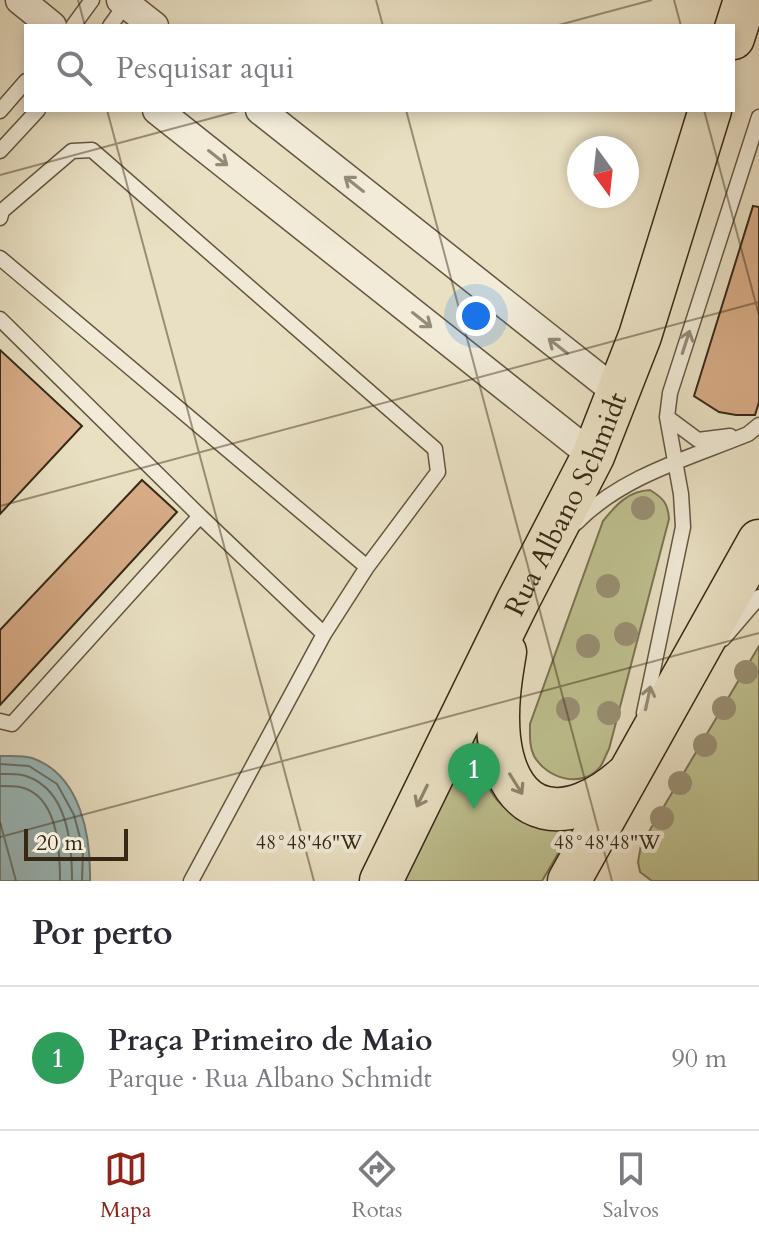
<!DOCTYPE html>
<html lang="pt">
<meta charset="utf-8">
<style>
:root{--surface:#fff;--page:#f2f2f3;--text:#2b2b33;--muted:#7c7c81;--line:#e1e1e2;--accent:#8f2418}
body{margin:0;font-family:Cardo,serif;background:var(--page);color:var(--text)}
.compass{position:absolute;left:567px;top:136px;width:72px;height:72px;border-radius:50%;background:var(--surface);box-shadow:0 4px 12px #0003;rotate:165deg}
.scale{position:absolute;left:24px;bottom:20px;width:104px;box-sizing:border-box;padding-left:8px;border:4px solid #362815;border-top:0;font-size:22px;line-height:28px;white-space:nowrap;color:#362815;-webkit-text-stroke:6px #f1ebd8;paint-order:stroke}
.you{position:absolute;left:476px;top:316px;width:28px;height:28px;margin:-20px;border:6px solid #fff;border-radius:50%;background:#1a73e8;box-shadow:0 0 0 12px #1a73e833}
.badge{display:grid;place-items:center;width:52px;height:52px;border-radius:50%;background:var(--accent);color:#fff;font-size:26px;font-weight:700}
.pin{position:absolute;translate:-50% -66px;filter:drop-shadow(0 2px 4px #0008)}
.pin::after{content:'';position:absolute;top:42px;width:28px;height:24px;background:inherit;clip-path:polygon(0 0,100% 0,50% 100%)}
.list{margin:0;padding:0;list-style:none}
h2{display:flex;justify-content:space-between;align-items:center;height:104px;margin:0;padding:0 32px;font-size:34px}
h2 small{font-size:26px;font-weight:400;color:var(--muted)}
.list li{display:grid;grid-template-columns:52px 1fr auto;gap:24px;align-items:center;box-sizing:border-box;height:144px;padding:0 32px;border-top:2px solid var(--line)}
.list b{display:block;font-size:30px;white-space:nowrap}
.list p{margin:0;font-size:26px;white-space:nowrap;color:var(--muted)}
.list em{font-size:26px;font-style:normal;color:var(--muted)}
.icon{flex:none;width:44px;height:44px;fill:none;stroke:currentColor;stroke-width:2;stroke-linecap:round;stroke-linejoin:round}
.map{position:relative;flex:none;width:759px;height:881px;overflow:hidden}
.search{position:absolute;background:var(--surface);box-shadow:0 4px 12px #0003;left:24px;right:24px;top:24px;height:88px;display:flex;align-items:center;gap:20px;box-sizing:border-box;padding:0 28px;border-radius:0px;color:var(--muted);font-size:30px}
.sheet{height:248px;background:var(--surface)}
nav{display:flex;justify-content:space-around;align-items:center;box-sizing:border-box;height:112px;border-top:2px solid var(--line);background:var(--surface);font-size:22px;color:var(--muted)}
nav a{display:grid;justify-items:center;gap:4px}
nav .on{color:var(--accent)}
.map>svg:first-child{display:block}
</style>
<div class="map">
<svg width="759" height="881" viewBox="0 0 759 881">
<rect width="100%" height="100%" fill="#e9e0c3"/>
<filter id="stains"><feTurbulence type="fractalNoise" baseFrequency=".0025" numOctaves="4"/><feColorMatrix values="0 0 0 0 .2 0 0 0 0 .09 0 0 0 0 .02 0 0 0 .5 -.17"/></filter>
<radialGradient id="worn" r=".72"><stop offset=".6" stop-color="#630" stop-opacity="0"/><stop offset="1" stop-color="#630" stop-opacity=".3"/></radialGradient>
<path fill="#bec08f" stroke="#7a7452" stroke-width="2" d="M 650,490 C 663,498 668,503 669,519 L 609,749 C 606,754 604,762 600,767 C 582,789 547,779 534,756 C 529,746 530,735 530,724 L 603,521 C 616,505 628,491 650,490 Z
M 759,646 L 759,881 L 652,881 L 640,872 L 638,862 L 641,845 Z
M 477,734 C 477,764 487,803 518,815 C 535,821 558,821 576,823 L 542,881 L 400,881 Z"/>
<path fill="#9bbbbd" stroke="#73807a" stroke-width="2" d="M 0,756 C 10,756 23,755 32,758 C 81,775 91,836 90,881 L 0,881 Z"/>
<g fill="none" stroke-linecap="round" stroke-linejoin="round">
<path stroke="#687269" stroke-width="2" d="M 0,764 L 29,766 L 57,784 L 74,815 L 83,849 L 82,881
M 0,774 C 8,774 19,773 26,776 C 68,790 72,844 72,881
M 0,786 C 6,786 14,786 20,787 C 58,795 60,850 60,881"/>
</g>
<path fill="#d7ac87" stroke="#362815" stroke-width="2" d="M 753,206 L 759,207 L 759,402 L 755,415 L 736,415 L 719,412 L 694,396 Z
M 0,350 L 82,426 L 0,514 Z
M 142,480 L 177,512 L 0,705 L 0,630 Z"/>
<g fill="none" stroke-linecap="round" stroke-linejoin="round">
<g stroke="#635640" stroke-width="17">
<path id="lane" d="M 73,26 L 92,0
M 110,26 L 126,4
M 0,111 L 26,81
M 0,151 L 38,110
M 0,218 L 2,211 L 72,151 L 92,150 L 435,449 L 438,472 L 367,567 L 324,634 L 191,881
M 0,258 L 367,567
M 0,319 L 200,516
M 667,417 L 698,440 L 730,436
M 576,523 C 622,476 689,458 748,434 L 759,425
M 723,639 L 759,597
M 644,713 L 683,527 L 681,494 L 667,417 L 670,393 L 759,117
M 0,721 L 12,724 L 200,516 L 324,634"/>
</g>
<g stroke="#635640" stroke-width="31">
<path id="street" d="M 20,0 L 52,26
M 121,0 L 154,26
M 157,110 L 593,456
M 260,110 L 619,394"/>
</g>
<g stroke="#362815" stroke-width="45">
<g id="primary">
<path d="M 733,38 L 745,0"/>
<path d="M 505,652 C 500,681 496,708 499,738 C 509,822 569,827 625,777"/>
<path id="s1" d="M 381,881 L 518,601 L 593,456 L 640,336 L 710,110"/>
<path d="M 569,881 L 759,541"/>
</g>
</g>
<use href="#lane" stroke="#f1ebd8" stroke-width="14"/>
<use href="#street" stroke="#f1ebd8" stroke-width="28"/>
<use href="#primary" stroke="#e9e0c3" stroke-width="42"/>
</g>
<g fill="#999074">
<circle cx="643" cy="508" r="12"/>
<circle cx="608" cy="586" r="12"/>
<circle cx="626" cy="634" r="12"/>
<circle cx="588" cy="646" r="12"/>
<circle cx="746" cy="672" r="12"/>
<circle cx="724" cy="708" r="12"/>
<circle cx="568" cy="709" r="12"/>
<circle cx="609" cy="713" r="12"/>
<circle cx="705" cy="745" r="12"/>
<circle cx="680" cy="783" r="12"/>
<circle cx="662" cy="818" r="12"/>
</g>
<defs><path id="oneway-shaft" d="M-6 0H5M1.5-3L5.5 0L1.5 3" fill="none" stroke-width="1.6" stroke-linecap="round" stroke-linejoin="round" transform="scale(2)"/></defs>
<g stroke="#948a76">
<use href="#oneway-shaft" transform="translate(218 158) rotate(38)"/>
<use href="#oneway-shaft" transform="translate(354 184) rotate(-142)"/>
<use href="#oneway-shaft" transform="translate(422 320) rotate(38)"/>
<use href="#oneway-shaft" transform="translate(686 342) rotate(-72)"/>
<use href="#oneway-shaft" transform="translate(558 346) rotate(-142)"/>
<use href="#oneway-shaft" transform="translate(648 698) rotate(-78)"/>
</g>
<g stroke="#90846c">
<use href="#oneway-shaft" transform="translate(516 784) rotate(58)"/>
<use href="#oneway-shaft" transform="translate(422 796) rotate(116)"/>
</g>
<path fill="none" stroke="#362815" stroke-width="2" stroke-opacity="0.45" d="M 78,0 L 85,26M 376,0 L 383,26M 674,0 L 681,26M 555,26 L 652,0M 107,110 L 314,881M 406,110 L 612,881M 704,110 L 759,315M 0,175 L 242,110M 0,506 L 759,302M 0,822 L 16,881M 0,837 L 759,633"/>
<g text-anchor="middle" stroke-width="8" stroke-linejoin="round" paint-order="stroke">
<g font-size="28" fill="#362815" stroke="#f1ebd8">
<text dy="10" stroke="none"><textPath href="#s1" startOffset="420">Rua Albano Schmidt</textPath></text>
</g>
</g>
<g font-size="20" text-anchor="middle" fill="#362815" stroke="#f1ebd8" stroke-width="8" stroke-linejoin="round" paint-order="stroke">
<text x="309" y="849">48°48'46"W</text>
<text x="607" y="849">48°48'48"W</text>
</g>
<rect width="100%" height="100%" filter="url(#stains)"/>
<rect width="100%" height="100%" fill="url(#worn)"/>
</svg>
<svg class="compass" viewBox="-18 -18 36 36"><path d="M0-13l5 13h-10z" fill="#e53935"/><path d="M0 13l5-13h-10z" fill="#7c7c81"/></svg>
<div class="scale">20 m</div>
<div class="you"></div>
<div class="pin badge" style="left:474px;top:809px;background:#2e9e5b">1</div>
<div class="search"><svg class="icon" aria-label="search" viewBox="0 0 24 24"><circle cx="10" cy="10" r="6"/><path d="M15 15l6 6"/></svg>Pesquisar aqui</div>
</div>
<section class="sheet">
<h2>Por perto<small></small></h2>
<ul class="list">
<li><span class="badge" style="background:#2e9e5b">1</span><div><b>Praça Primeiro de Maio</b><p>Parque · Rua Albano Schmidt</p></div><em>90 m</em></li>
</ul>
</section>
<nav>
<a class="on"><svg class="icon" aria-label="map" viewBox="0 0 24 24"><path d="M3 6l6-2 6 2 6-2v14l-6 2-6-2-6 2zM9 4v14M15 6v14"/></svg>Mapa</a>
<a><svg class="icon" aria-label="directions" viewBox="0 0 24 24"><path d="M12 3l9 9-9 9-9-9zM9 14v-3h6M13 9l2 2-2 2"/></svg>Rotas</a>
<a><svg class="icon" aria-label="saved" viewBox="0 0 24 24"><path d="M7 4h10v16l-5-4-5 4z"/></svg>Salvos</a>
</nav>
